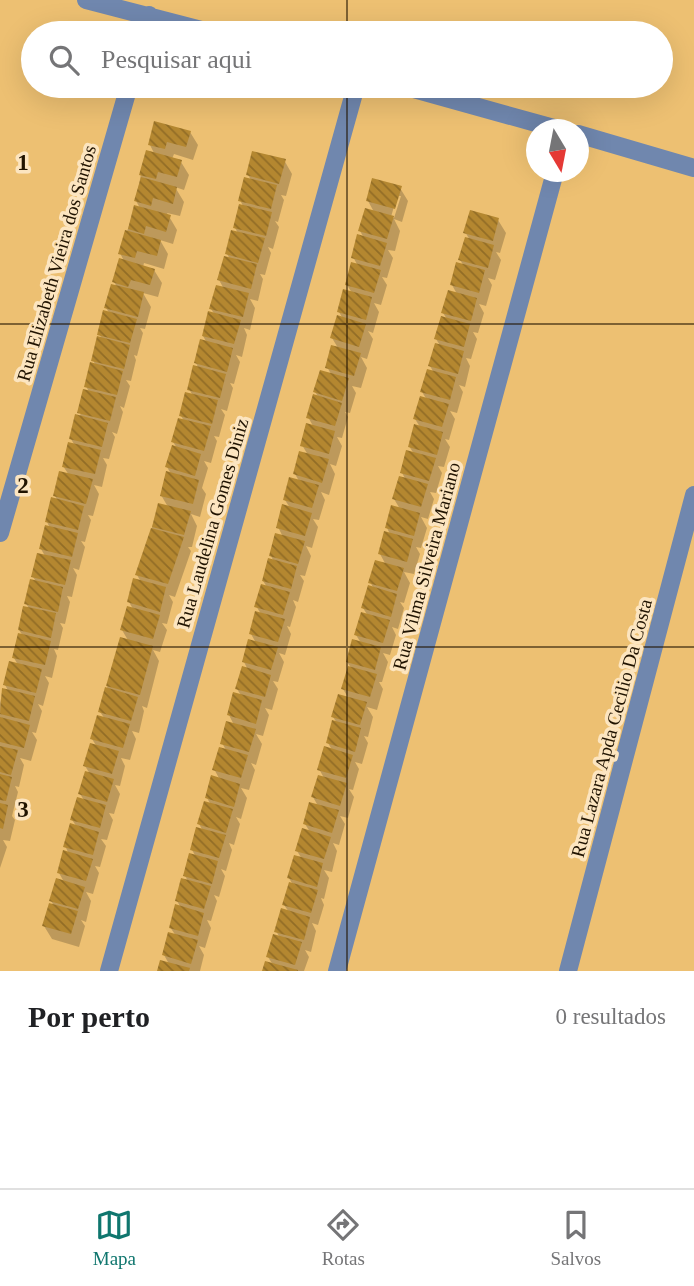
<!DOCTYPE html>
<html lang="pt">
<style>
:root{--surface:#fff;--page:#f2f2f2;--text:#202124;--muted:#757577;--line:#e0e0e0;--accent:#0f766e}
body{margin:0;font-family:Georgia,serif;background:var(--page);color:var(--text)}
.compass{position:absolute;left:526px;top:119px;width:63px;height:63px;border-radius:50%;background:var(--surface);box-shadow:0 7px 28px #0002;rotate:170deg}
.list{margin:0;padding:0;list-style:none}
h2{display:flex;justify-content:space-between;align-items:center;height:91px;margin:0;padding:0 28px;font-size:30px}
h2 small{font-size:23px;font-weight:400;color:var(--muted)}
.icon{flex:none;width:38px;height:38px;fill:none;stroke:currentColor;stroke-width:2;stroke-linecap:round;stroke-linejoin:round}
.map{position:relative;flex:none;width:694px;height:971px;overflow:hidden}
.search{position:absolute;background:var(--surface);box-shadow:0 7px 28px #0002;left:21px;right:21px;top:21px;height:77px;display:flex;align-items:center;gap:18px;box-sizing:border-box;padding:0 24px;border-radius:38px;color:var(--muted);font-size:26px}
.sheet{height:217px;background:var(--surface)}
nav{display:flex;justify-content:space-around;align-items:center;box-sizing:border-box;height:98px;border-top:2px solid var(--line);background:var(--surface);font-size:19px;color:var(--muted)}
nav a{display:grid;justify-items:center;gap:4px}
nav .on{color:var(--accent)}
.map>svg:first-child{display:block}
</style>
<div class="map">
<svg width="694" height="971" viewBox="0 0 694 971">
<defs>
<pattern id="building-back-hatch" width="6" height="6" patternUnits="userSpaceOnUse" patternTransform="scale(1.75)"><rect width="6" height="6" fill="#b48730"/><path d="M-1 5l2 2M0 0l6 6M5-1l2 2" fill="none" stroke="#926d26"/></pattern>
</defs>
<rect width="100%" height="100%" fill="#edc072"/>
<path fill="#0003" fill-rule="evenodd" d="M 190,132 L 198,145 L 193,160 L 174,154 L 172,159 L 181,162 L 189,175 L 184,190 L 175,187 L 184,202 L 180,216 L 167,213 L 177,230 L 173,244 L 160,240 L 168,254 L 164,269 L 144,263 L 143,267 L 154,270 L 162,283 L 158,297 L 143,293 L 151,307 L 145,329 L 140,328 L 143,333 L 137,356 L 134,355 L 136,360 L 131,381 L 126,380 L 130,386 L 124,408 L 120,406 L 123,412 L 117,434 L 112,432 L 115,437 L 109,459 L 103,458 L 107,465 L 102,487 L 94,485 L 99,494 L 93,516 L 88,515 L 91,520 L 85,542 L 81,541 L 85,547 L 79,570 L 73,568 L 77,575 L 72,597 L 67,596 L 70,602 L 65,624 L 60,623 L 63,628 L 58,650 L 54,649 L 57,656 L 52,678 L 45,676 L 49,683 L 43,706 L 38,704 L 42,711 L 36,733 L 32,732 L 37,740 L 31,761 L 20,758 L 24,765 L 19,787 L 15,786 L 18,792 L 12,816 L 15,820 L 10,841 L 3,840 L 7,847 L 0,868 L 0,703 L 3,690 L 9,692 L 5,685 L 18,665 L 14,658 L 23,636 L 19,630 L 29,609 L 26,603 L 37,583 L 33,577 L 45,556 L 41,549 L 50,528 L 47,522 L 58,501 L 55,496 L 69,475 L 63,466 L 75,446 L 71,439 L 89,392 L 86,386 L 96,366 L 93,360 L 102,339 L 99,334 L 110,314 L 106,308 L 117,287 L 114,282 L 124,261 L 120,253 L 135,207 L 140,208 L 136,201 L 141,174 L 155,155 L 150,145 Z
M 284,160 L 292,174 L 286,196 L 281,195 L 284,200 L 278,222 L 275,221 L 279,227 L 273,249 L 268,247 L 271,253 L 265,275 L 260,274 L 263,279 L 258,301 L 250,299 L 255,308 L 250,330 L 244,328 L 247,335 L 242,357 L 236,355 L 240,362 L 234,384 L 230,383 L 233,388 L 227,411 L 221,409 L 225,415 L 219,437 L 214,436 L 217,441 L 211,463 L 204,461 L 208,468 L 202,488 L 206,494 L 200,517 L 191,514 L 197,526 L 192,547 L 188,547 L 191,551 L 175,597 L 169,595 L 173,602 L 167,624 L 162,623 L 167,630 L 160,652 L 153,650 L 159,661 L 147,708 L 142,706 L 144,711 L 139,733 L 132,731 L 136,739 L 130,760 L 121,758 L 125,766 L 120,786 L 115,785 L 120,794 L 114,814 L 109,813 L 113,820 L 107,840 L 101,839 L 106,846 L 100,867 L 95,866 L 99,873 L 93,894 L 86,892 L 91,901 L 86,922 L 81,920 L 85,926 L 79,947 L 52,939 L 44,926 L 54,906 L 51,901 L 64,882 L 59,873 L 69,854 L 65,846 L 77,827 L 72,820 L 84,800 L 80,794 L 90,774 L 85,766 L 97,747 L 92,739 L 105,719 L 100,712 L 121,640 L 129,642 L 122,630 L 133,609 L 129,602 L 141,582 L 137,575 L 159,505 L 168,507 L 161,495 L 171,474 L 167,467 L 177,448 L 173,442 L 184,421 L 181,416 L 193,396 L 189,389 L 199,369 L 196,363 L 207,343 L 203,336 L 215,315 L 211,309 L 224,289 L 219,280 L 230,259 L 227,254 L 238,233 L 235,228 L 243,206 L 240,200 L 251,180 L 248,175 Z
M 400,188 L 408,201 L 402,222 L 394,219 L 400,231 L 395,251 L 388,250 L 393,258 L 387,278 L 382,277 L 387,285 L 381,305 L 374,303 L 379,312 L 373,333 L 368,331 L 373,339 L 367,359 L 361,357 L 367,368 L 361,388 L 352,386 L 356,393 L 350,413 L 345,412 L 348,417 L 342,438 L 337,437 L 342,446 L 336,466 L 330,464 L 335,474 L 329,495 L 321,492 L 325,500 L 319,520 L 313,519 L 318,527 L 312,548 L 306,546 L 311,556 L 305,576 L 300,575 L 304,581 L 298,602 L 293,600 L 296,607 L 290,627 L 287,626 L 291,634 L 285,655 L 279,653 L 284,662 L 278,682 L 273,681 L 278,689 L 272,710 L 265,708 L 269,715 L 263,736 L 256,734 L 262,744 L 256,765 L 251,763 L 255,770 L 249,790 L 241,788 L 247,798 L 241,819 L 236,817 L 240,824 L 234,845 L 229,843 L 232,850 L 226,871 L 221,869 L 225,876 L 219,897 L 214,895 L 217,901 L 211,921 L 207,920 L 211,928 L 205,948 L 199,946 L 204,955 L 200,971 L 159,971 L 169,964 L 164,955 L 176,936 L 170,927 L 181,908 L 177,901 L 188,881 L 185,876 L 196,857 L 192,850 L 203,831 L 199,824 L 211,805 L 207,798 L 220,780 L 214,769 L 226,750 L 222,743 L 234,725 L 229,715 L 242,697 L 237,689 L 248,670 L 244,662 L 256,643 L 251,634 L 261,614 L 256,606 L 267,587 L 263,581 L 274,562 L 271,556 L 283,537 L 278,527 L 290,508 L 285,500 L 299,481 L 295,474 L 308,455 L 302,445 L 313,426 L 308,417 L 319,398 L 315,392 L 331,374 L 327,367 L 338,348 L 332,338 L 343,319 L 339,312 L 352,293 L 347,285 L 358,266 L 353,257 L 364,238 L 360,231 L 374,212 L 368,201 ZM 397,196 L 401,196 L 394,218 L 391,217 Z
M 498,220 L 506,233 L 500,253 L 496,252 L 501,260 L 495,280 L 488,278 L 492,285 L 486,306 L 479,304 L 484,313 L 478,333 L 473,332 L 477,339 L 471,359 L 466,358 L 470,366 L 465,387 L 459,385 L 463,392 L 457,413 L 450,411 L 455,419 L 449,440 L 445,439 L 450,447 L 444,467 L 438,466 L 442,473 L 436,493 L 430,492 L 434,499 L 428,519 L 421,517 L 427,528 L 421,548 L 416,547 L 420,554 L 414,574 L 404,572 L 410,583 L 404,603 L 400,602 L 404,608 L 398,629 L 392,627 L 396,635 L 390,655 L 383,653 L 388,662 L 382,682 L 379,682 L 383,689 L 377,710 L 367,707 L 373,717 L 368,737 L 364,736 L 368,743 L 362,764 L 355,762 L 359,769 L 353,790 L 349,789 L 354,797 L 348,818 L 340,816 L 345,824 L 339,845 L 333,843 L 337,851 L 332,872 L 324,870 L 329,878 L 324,899 L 321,898 L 324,905 L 318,925 L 312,923 L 316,931 L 311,952 L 305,950 L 309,957 L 304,971 L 264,971 L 273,965 L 268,957 L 280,938 L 276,931 L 289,912 L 284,905 L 293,885 L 289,878 L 302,859 L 297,851 L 310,832 L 305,824 L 318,806 L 313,797 L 324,778 L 319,769 L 332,750 L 328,743 L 337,723 L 333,717 L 349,699 L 343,689 L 352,669 L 347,662 L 361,643 L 356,635 L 368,616 L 363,608 L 374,589 L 370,582 L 386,565 L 380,554 L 390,534 L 387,528 L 400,509 L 394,499 L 406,480 L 402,473 L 414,454 L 409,446 L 420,427 L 415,419 L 427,400 L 422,392 L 434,373 L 430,366 L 441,347 L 436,339 L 447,319 L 443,313 L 457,294 L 452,285 L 464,266 L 460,260 L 470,240 L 465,232 Z"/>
<path fill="url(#building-back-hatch)" d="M 154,121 L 191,131 L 186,147 L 167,142 L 165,149 L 148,145 Z
M 146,150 L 182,160 L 177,177 L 158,172 L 156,179 L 139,175 Z
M 252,151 L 286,159 L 279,184 L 246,175 Z
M 141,177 L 177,187 L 173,204 L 153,198 L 151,206 L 134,201 Z
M 244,177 L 277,185 L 271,209 L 238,201 Z
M 372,178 L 402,186 L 395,209 L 366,201 Z
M 239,204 L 272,212 L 266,236 L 233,228 Z
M 134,205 L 171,215 L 166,232 L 146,226 L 144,234 L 128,229 Z
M 365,208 L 394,216 L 387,239 L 358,231 Z
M 470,210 L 499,218 L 493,241 L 463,233 Z
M 125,230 L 161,240 L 157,256 L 137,251 L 135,258 L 118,254 Z
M 231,230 L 265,238 L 258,263 L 225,254 Z
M 357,234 L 387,243 L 380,266 L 351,258 Z
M 465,237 L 494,245 L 488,268 L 458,260 Z
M 224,256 L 257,264 L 251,289 L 217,280 Z
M 119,258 L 155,269 L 150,285 L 131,280 L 128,287 L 112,282 Z
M 351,262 L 381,270 L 374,293 L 345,285 Z
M 456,262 L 485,270 L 479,293 L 450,285 Z
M 111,284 L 144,292 L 138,317 L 104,308 Z
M 216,285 L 249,293 L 243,317 L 209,309 Z
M 343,289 L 372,297 L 366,320 L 337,312 Z
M 448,290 L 477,298 L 471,321 L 441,313 Z
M 103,310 L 137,319 L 130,343 L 97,335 Z
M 208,311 L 241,320 L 234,344 L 202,336 Z
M 337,315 L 366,324 L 359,347 L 330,338 Z
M 441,316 L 470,324 L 464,347 L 434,339 Z
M 97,336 L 130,345 L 124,369 L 91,361 Z
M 200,339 L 233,348 L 227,372 L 194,363 Z
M 435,343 L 464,351 L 458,374 L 428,366 Z
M 331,345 L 361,353 L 354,376 L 325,368 Z
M 90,362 L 123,371 L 117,395 L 84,387 Z
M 193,365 L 226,374 L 220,398 L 187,390 Z
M 427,369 L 456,377 L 450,400 L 420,392 Z
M 320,370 L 349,378 L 342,401 L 313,392 Z
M 83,389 L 116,397 L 110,421 L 77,413 Z
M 185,392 L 218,400 L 212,424 L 179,416 Z
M 313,394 L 342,403 L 335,426 L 306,418 Z
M 420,396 L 449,404 L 442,427 L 413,419 Z
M 75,414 L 108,423 L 102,447 L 69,439 Z
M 178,418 L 211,426 L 204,451 L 171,442 Z
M 306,423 L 335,431 L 329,454 L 300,446 Z
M 414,424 L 443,432 L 437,455 L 408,447 Z
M 68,442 L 101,450 L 95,474 L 62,467 Z
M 172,445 L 201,454 L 195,476 L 165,467 Z
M 406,450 L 436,458 L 429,481 L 400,473 Z
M 299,451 L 329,459 L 322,483 L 293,474 Z
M 59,471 L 93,479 L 86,504 L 53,496 Z
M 166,471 L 199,480 L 193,504 L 160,496 Z
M 399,476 L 428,484 L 421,507 L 392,499 Z
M 289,477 L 319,485 L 312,508 L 283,500 Z
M 51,497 L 84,506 L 78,530 L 45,522 Z
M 158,503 L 191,511 L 184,535 L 152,527 Z
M 282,504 L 312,513 L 305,536 L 276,528 Z
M 391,505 L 420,513 L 414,536 L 385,528 Z
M 45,525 L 78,533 L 72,557 L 39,549 Z
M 151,528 L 184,537 L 168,584 L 135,575 Z
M 384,531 L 413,539 L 407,562 L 378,554 Z
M 275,533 L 305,541 L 298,564 L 269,556 Z
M 37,553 L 71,560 L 65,585 L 31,577 Z
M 268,558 L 297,566 L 291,589 L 262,581 Z
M 375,560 L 404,568 L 397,591 L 368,583 Z
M 133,578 L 166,587 L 160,612 L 127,602 Z
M 30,579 L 63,587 L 58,612 L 24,604 Z
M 261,584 L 290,592 L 283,615 L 254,607 Z
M 368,585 L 397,594 L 391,617 L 361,608 Z
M 23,606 L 56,613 L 51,638 L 18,630 Z
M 127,606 L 160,615 L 153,639 L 120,630 Z
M 255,611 L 285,619 L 278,642 L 249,634 Z
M 361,612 L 390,620 L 383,643 L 354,635 Z
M 18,633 L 51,641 L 45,665 L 12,658 Z
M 120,637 L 153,646 L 140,695 L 106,686 Z
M 248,639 L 278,647 L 271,670 L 242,662 Z
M 352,639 L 381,647 L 375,670 L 346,662 Z
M 9,661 L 42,669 L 36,693 L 3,685 Z
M 242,666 L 271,675 L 265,697 L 235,689 Z
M 348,666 L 377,674 L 370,697 L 341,689 Z
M 105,687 L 138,697 L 131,721 L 98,712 Z
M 2,688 L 35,696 L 29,721 L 0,714 Z
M 233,692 L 262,700 L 256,724 L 227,715 Z
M 338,694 L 367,702 L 360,725 L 331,717 Z
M 97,715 L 130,724 L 123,748 L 90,739 Z
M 0,717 L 30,725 L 24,748 L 0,742 Z
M 332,720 L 361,728 L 355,752 L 326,743 Z
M 226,721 L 256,729 L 249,752 L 220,744 Z
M 90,743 L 119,751 L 112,774 L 83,766 Z
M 0,746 L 18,750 L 11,775 L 0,772 Z
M 324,746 L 353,755 L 346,778 L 317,770 Z
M 219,747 L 248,755 L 241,778 L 212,770 Z
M 85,771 L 114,779 L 107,802 L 78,794 Z
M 0,774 L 12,777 L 6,801 L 0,800 Z
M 211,775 L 240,784 L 234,807 L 205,798 Z
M 318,775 L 347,783 L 340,806 L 311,797 Z
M 77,797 L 106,805 L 100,828 L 70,820 Z
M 204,801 L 233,809 L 226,833 L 197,824 Z
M 309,802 L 339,810 L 332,833 L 303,824 Z
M 0,803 L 8,805 L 3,829 L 0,828 Z
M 70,823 L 99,832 L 93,855 L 63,847 Z
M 196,827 L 226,835 L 219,858 L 190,850 Z
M 302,828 L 331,837 L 324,859 L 295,851 Z
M 63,850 L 93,859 L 86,881 L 57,873 Z
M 189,853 L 218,861 L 212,884 L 183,876 Z
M 294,855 L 323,863 L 317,887 L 287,878 Z
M 56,878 L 85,887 L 78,909 L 49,901 Z
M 181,878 L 211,886 L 204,909 L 175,901 Z
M 289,882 L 318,890 L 311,913 L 282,905 Z
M 49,903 L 78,911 L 71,934 L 42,926 Z
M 175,904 L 204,913 L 198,936 L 169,928 Z
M 281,908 L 310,917 L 304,940 L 274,932 Z
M 168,932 L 198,940 L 191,964 L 162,955 Z
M 273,934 L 302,942 L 295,965 L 266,957 Z
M 160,960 L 190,968 L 189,971 L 157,971 Z
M 265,961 L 298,970 L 298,971 L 262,971 Z"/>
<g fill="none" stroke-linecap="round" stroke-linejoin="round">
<path stroke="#7087ae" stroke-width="18" d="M 86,0 L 213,33
M 144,33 L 149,15
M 403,86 L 561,130
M 578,134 L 694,168
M 0,533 L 129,86
M 109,971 L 356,86
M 337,971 L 555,172
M 568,971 L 694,495"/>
</g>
<path fill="none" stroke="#201300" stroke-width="2" stroke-opacity="0.55" d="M 347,0 L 347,33M 347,86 L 347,971M 0,324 L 694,324M 0,647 L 694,647"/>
<g text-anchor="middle" stroke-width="7" stroke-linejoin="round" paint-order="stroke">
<g font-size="19" fill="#201300" stroke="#fce5c0">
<text transform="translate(56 263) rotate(-74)" y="7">Rua Elizabeth Vieira dos Santos</text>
<text transform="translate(212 523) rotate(-74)" y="7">Rua Laudelina Gomes Diniz</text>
<text transform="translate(426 566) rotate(-75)" y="7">Rua Vilma Silveira Mariano</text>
<text transform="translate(611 728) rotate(-75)" y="7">Rua Lazara Apda Cecilio Da Costa</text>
</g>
</g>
<g font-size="23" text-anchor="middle" font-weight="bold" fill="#201300" stroke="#fce5c0" stroke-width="7" stroke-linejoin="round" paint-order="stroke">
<text x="23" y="170">1</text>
<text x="23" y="493">2</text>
<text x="23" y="817">3</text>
</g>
</svg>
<svg class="compass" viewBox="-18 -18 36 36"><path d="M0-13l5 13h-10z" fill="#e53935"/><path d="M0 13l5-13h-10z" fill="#757577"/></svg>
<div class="search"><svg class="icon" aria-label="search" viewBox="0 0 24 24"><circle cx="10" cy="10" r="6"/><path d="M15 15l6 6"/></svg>Pesquisar aqui</div>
</div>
<section class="sheet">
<h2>Por perto<small>0 resultados</small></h2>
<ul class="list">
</ul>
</section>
<nav>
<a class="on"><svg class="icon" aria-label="map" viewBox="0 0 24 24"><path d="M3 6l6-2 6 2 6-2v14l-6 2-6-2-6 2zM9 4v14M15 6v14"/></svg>Mapa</a>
<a><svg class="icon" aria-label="directions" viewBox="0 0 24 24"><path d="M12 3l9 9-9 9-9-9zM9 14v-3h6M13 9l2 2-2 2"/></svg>Rotas</a>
<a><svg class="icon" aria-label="saved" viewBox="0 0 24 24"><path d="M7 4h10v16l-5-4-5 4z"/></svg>Salvos</a>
</nav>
